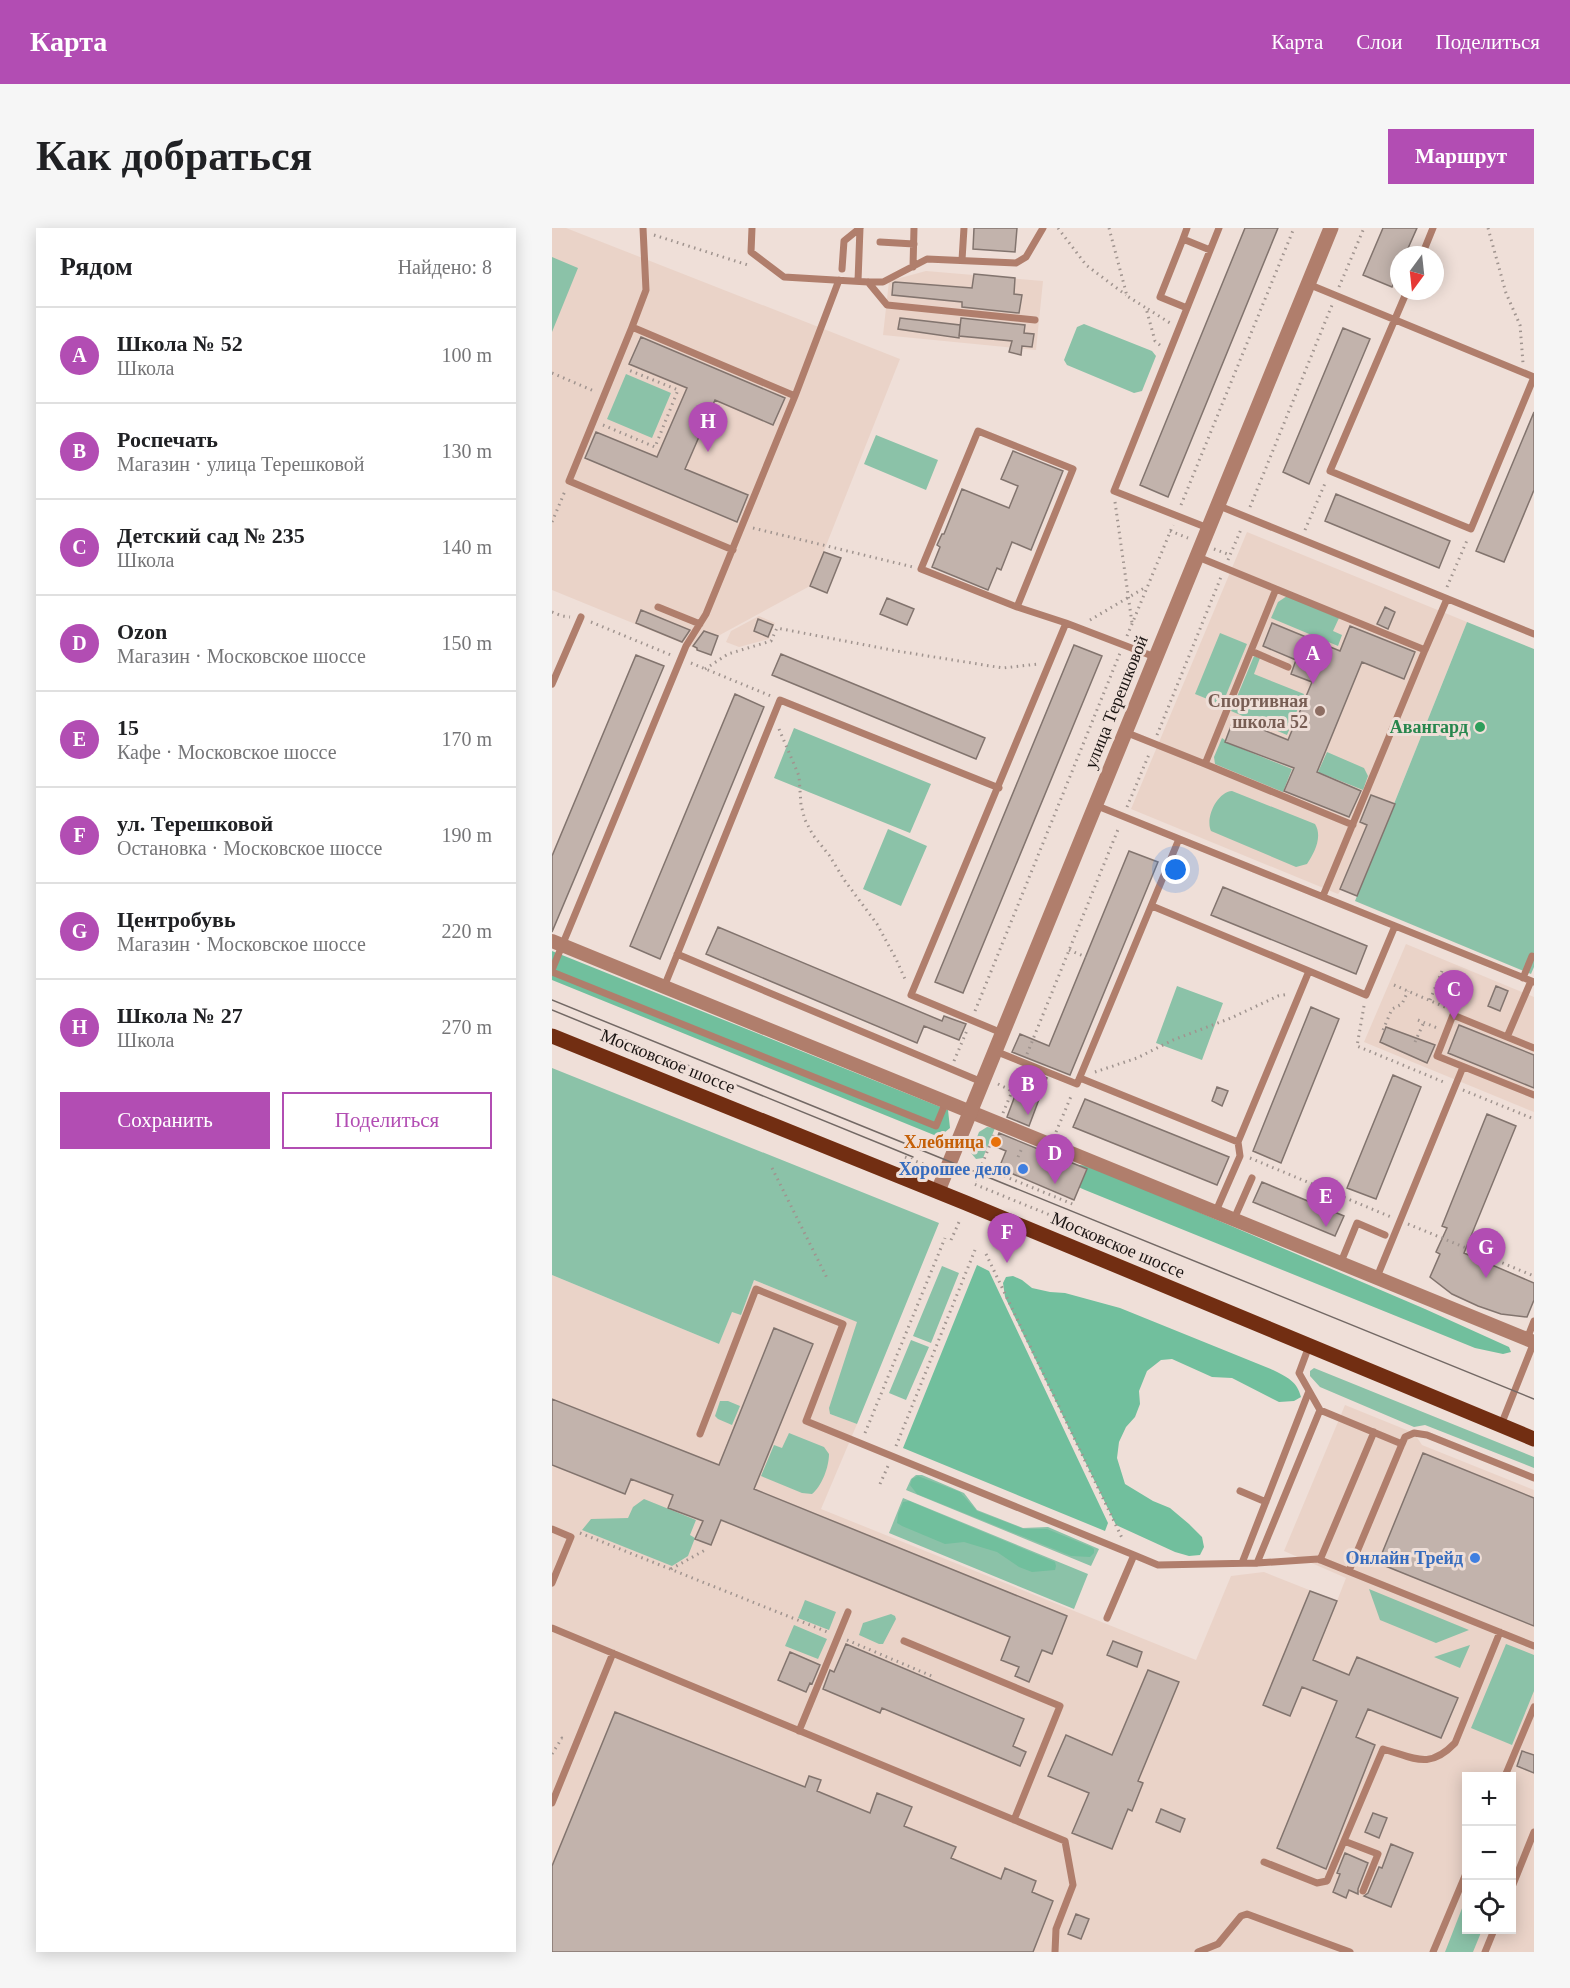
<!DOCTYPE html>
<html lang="ru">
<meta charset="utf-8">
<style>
:root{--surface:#fff;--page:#f6f6f6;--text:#202124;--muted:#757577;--line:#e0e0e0;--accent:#b24db3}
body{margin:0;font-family:Georgia,serif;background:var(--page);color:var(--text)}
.controls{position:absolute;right:18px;bottom:18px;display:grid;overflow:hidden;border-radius:0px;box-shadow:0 3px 15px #0003}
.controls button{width:54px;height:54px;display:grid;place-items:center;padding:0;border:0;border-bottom:2px solid var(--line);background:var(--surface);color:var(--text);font:30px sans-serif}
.compass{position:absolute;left:838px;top:18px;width:54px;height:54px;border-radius:50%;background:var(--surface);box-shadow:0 3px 15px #0003;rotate:195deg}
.you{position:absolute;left:624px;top:642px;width:21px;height:21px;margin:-15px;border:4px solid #fff;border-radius:50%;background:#1a73e8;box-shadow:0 0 0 9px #1a73e833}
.badge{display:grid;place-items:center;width:39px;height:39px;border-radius:50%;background:var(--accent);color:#fff;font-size:20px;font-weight:700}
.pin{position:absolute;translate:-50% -50px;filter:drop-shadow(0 2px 3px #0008)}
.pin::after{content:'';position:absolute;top:32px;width:21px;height:18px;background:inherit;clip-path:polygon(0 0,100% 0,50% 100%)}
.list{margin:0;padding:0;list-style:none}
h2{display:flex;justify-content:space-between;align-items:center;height:78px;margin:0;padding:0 24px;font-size:26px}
h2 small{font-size:20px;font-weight:400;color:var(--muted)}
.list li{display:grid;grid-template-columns:39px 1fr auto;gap:18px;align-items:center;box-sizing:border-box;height:96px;padding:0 24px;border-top:2px solid var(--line)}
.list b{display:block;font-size:22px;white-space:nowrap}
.list p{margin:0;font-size:20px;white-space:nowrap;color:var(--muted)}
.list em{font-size:20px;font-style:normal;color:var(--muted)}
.actions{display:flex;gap:12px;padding:18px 24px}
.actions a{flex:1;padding:14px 0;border:2px solid var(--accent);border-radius:0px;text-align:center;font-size:21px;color:var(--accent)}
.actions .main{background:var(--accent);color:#fff}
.icon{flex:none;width:33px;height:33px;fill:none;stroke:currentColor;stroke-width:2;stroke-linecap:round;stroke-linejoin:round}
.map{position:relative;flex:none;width:982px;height:1724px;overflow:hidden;border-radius:0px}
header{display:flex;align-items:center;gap:36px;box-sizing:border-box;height:84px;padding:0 30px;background:var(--accent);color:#fff}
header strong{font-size:28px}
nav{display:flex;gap:33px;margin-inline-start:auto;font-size:21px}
.intro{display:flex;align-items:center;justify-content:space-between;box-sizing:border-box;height:144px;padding:0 36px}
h1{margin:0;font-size:42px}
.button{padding:15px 27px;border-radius:0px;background:var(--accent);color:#fff;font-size:21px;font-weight:700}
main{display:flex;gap:36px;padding:0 36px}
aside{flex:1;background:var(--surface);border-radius:0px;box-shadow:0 3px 15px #0003}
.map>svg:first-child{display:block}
</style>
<header>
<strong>Карта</strong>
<nav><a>Карта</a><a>Слои</a><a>Поделиться</a></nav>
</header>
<div class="intro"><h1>Как добраться</h1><a class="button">Маршрут</a></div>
<main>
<aside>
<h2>Рядом<small>Найдено: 8</small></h2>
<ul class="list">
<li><span class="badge">A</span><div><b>Школа № 52</b><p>Школа</p></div><em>100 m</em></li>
<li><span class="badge">B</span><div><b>Роспечать</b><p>Магазин · улица Терешковой</p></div><em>130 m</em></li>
<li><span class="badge">C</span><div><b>Детский сад № 235</b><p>Школа</p></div><em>140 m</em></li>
<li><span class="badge">D</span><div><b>Ozon</b><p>Магазин · Московское шоссе</p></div><em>150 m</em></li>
<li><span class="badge">E</span><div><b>15</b><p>Кафе · Московское шоссе</p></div><em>170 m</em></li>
<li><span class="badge">F</span><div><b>ул. Терешковой</b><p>Остановка · Московское шоссе</p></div><em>190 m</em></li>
<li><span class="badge">G</span><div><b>Центробувь</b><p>Магазин · Московское шоссе</p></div><em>220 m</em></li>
<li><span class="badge">H</span><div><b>Школа № 27</b><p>Школа</p></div><em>270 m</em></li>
</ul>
<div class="actions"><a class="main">Сохранить</a><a>Поделиться</a></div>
</aside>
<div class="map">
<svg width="982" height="1724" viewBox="0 0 982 1724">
<rect width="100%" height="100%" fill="#efdfd8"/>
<path fill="#ead3c8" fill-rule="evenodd" d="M 0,0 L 14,0 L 348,131 L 258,358 L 166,408 L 159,427 L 0,362 Z
M 374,43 L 491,53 L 484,122 L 331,107 L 337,53 Z
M 695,304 L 915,394 L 805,668 L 789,662 L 786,666 L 579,581 Z
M 207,388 L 223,395 L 217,411 L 187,419 L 174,414 L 179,403 Z
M 854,716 L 982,769 L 982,884 L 812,814 Z
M 0,1047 L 167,1116 L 180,1083 L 189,1086 L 202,1052 L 306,1094 L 278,1186 L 305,1196 L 269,1281 L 644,1432 L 679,1348 L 712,1344 L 785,1373 L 794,1350 L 732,1323 L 793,1177 L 862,1205 L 870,1217 L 982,1262 L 982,1724 L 0,1724 ZM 915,1548 L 960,1548 L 960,1702 L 915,1702 Z"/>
<path fill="#8bc2a8" d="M 0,29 L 26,40 L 0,104 Z
M 532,96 L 600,123 L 604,128 L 590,163 L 582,165 L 515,137 L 512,132 L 525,99 Z
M 74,146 L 119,165 L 100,210 L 55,191 Z
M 324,207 L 386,232 L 374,262 L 312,236 Z
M 735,368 L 787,390 L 781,403 L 790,407 L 786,418 L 719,390 L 726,374 Z
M 915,394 L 982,421 L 982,739 L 979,746 L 803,673 Z
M 668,405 L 695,416 L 670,477 L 643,466 Z
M 702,428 L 708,430 L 702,446 L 752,466 L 735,507 L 679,483 Z
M 242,500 L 379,556 L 358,605 L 222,550 Z
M 670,510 L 673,512 L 673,514 L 740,541 L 731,564 L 663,536 L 662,529 Z
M 775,524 L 812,540 L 816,548 L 811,562 L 766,544 Z
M 680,563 L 763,596 C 771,609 762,625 755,636 L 744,639 L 659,603 C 653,590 665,564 680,563 Z
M 336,601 L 375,618 L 349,678 L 311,661 Z
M 625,758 L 671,775 L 650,832 L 604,815 Z
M 0,840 L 387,995 L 305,1196 L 278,1186 L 277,1180 L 305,1094 L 202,1052 L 189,1087 L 180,1084 L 167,1116 L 0,1047 Z
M 435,899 L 443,900 L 431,930 L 424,931 L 419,925 L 427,904 Z
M 390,1038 L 407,1045 L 379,1115 L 361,1108 Z
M 359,1112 L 377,1119 L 354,1172 L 337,1165 Z
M 762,1140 L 982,1229 L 982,1240 L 873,1197 L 862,1199 L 768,1159 L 758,1148 L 758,1143 Z
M 168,1173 L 176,1173 L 188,1178 L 180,1197 L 166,1191 L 163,1188 Z
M 237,1205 L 272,1219 L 277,1226 C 277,1239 270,1258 260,1266 L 250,1265 L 209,1248 L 222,1217 L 230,1220 Z
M 364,1247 L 370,1247 L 412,1265 L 425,1282 L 471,1300 L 496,1299 L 547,1321 L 539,1338 L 354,1262 L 359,1251 Z
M 351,1270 L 536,1346 L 522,1381 L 337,1305 Z
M 92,1271 L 144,1292 L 138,1307 L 143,1310 L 136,1328 L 120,1338 L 30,1302 L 39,1291 L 76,1290 L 81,1279 Z
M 817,1361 L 917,1402 L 884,1415 L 828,1392 Z
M 253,1372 L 284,1384 L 277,1402 L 246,1390 Z
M 339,1386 L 343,1388 L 344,1391 L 331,1416 L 327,1416 L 307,1407 L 311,1395 Z
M 242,1397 L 275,1411 L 266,1431 L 233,1418 Z
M 954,1416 L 982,1427 L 982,1463 L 960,1517 L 919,1500 Z
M 918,1417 L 908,1440 L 882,1429 Z
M 914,1670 L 915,1702 L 930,1702 L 921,1724 L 893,1724 Z"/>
<path fill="#71bf9d" d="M 0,723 L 396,882 L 398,900 L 387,909 L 0,752 Z
M 527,937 L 539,938 L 873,1081 L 957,1119 L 959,1124 L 951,1126 L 923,1120 L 533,962 L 524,958 L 523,940 Z
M 425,1037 L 437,1043 L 556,1295 L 553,1303 L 351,1220 Z
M 461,1048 L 470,1052 L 480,1060 L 498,1064 L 513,1065 L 568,1080 L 721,1142 C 735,1149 745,1153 749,1169 L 742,1173 L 727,1174 L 680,1150 L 660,1149 L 620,1131 L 609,1132 L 595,1143 L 587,1163 L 588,1176 L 583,1189 L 574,1199 L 567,1214 L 565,1230 L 573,1256 L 601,1273 L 618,1280 L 637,1296 L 650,1309 L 652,1319 L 648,1327 L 637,1328 L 623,1324 L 564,1297 L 453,1069 L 451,1055 L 454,1049 Z
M 366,1248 L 408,1264 L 425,1283 L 472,1301 L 495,1301 L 539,1319 L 542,1321 L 542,1325 L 538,1329 L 519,1328 L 365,1266 L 358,1257 L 360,1251 Z
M 357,1273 L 498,1332 L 503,1334 L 504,1338 L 503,1342 L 480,1344 L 467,1339 L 445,1324 L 412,1314 L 393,1316 L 350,1298 L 345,1295 L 346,1286 L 351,1274 Z"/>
<path fill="#c2b3ac" stroke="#82746e" stroke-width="1.5" d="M 422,0 L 465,0 L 463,24 L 421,21 Z
M 693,0 L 726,0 L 616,269 L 588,257 Z
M 831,0 L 865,0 L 853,27 L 847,27 L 847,42 L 840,59 L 811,47 Z
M 422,46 L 463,50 L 462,66 L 470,67 L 467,85 L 410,79 L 410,74 L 340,67 L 341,55 L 343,54 L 420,60 Z
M 348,90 L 408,97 L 407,110 L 346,101 Z
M 409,90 L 473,97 L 472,105 L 482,106 L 480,119 L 470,118 L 469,127 L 457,124 L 460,113 L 407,108 Z
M 791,100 L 818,111 L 757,256 L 731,244 Z
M 89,109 L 233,170 L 221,197 L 163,172 L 133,241 L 196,267 L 185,294 L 33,230 L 44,204 L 105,229 L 135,160 L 77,136 Z
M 982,184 L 982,262 L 952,334 L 924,323 Z
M 461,223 L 511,243 L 479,322 L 460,314 L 449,342 L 445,340 L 436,362 L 380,339 L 388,319 L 385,317 L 390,306 L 392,306 L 410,261 L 457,280 L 466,258 L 449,251 Z
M 784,266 L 898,313 L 887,340 L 773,293 Z
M 272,324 L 289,330 L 275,365 L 258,358 Z
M 335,370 L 362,381 L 355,397 L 328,386 Z
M 833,379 L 843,384 L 836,401 L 825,396 Z
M 89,382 L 138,402 L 130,414 L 84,395 Z
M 206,391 L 221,397 L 216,409 L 202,403 Z
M 720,395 L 788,423 L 798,398 L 863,424 L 852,451 L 810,434 L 765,544 L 809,563 L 797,589 L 732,563 L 742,540 L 673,514 L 682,490 L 736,512 L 760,454 L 739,446 L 744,432 L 711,418 Z
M 152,403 L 166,408 L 159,427 L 145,422 L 145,420 L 141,418 Z
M 522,417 L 550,428 L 411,765 L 383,754 Z
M 229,426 L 433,510 L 424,531 L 220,447 Z
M 84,427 L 112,438 L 0,704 L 0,628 Z
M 183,466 L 212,479 L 108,731 L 78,718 Z
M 819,567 L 843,576 L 805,668 L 788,661 L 815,597 L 808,594 Z
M 577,623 L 606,634 L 518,847 L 460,824 L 468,806 L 497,818 Z
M 671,659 L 815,718 L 804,746 L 659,687 Z
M 166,699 L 390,793 L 392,788 L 414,796 L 407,812 L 372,798 L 365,815 L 154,726 Z
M 944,758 L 956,763 L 948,783 L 936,778 Z
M 759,779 L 787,791 L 729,935 L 701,923 Z
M 907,797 L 982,827 L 982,860 L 896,825 Z
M 834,799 L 883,817 L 875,835 L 828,814 Z
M 473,841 L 495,850 L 477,898 L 455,889 Z
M 841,847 L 869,859 L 824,971 L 795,960 Z
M 665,859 L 676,863 L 670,878 L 660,873 Z
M 533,871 L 677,929 L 665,957 L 521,899 Z
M 935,886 L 964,898 L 912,1025 L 982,1055 L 982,1072 L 975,1089 L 949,1086 L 926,1078 L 900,1066 L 878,1049 L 888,1026 L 884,1024 L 895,1000 L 890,998 Z
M 447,905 L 535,941 L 522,972 L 447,940 L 454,923 L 442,918 Z
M 710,954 L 792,988 L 783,1008 L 701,974 Z
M 222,1100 L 261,1116 L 202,1261 L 515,1388 L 500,1426 L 490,1422 L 477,1454 L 463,1448 L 467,1439 L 449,1432 L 458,1409 L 169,1292 L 159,1317 L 143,1311 L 151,1293 L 116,1280 L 121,1267 L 79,1251 L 73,1266 L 0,1237 L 0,1171 L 167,1237 Z
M 871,1225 L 982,1270 L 982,1398 L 826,1335 Z
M 758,1363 L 785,1373 L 761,1432 L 797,1447 L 805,1429 L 906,1470 L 889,1510 L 816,1481 L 804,1509 L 823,1517 L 774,1641 L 725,1620 L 785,1473 L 750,1459 L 738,1488 L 711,1477 Z
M 561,1413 L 590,1424 L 585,1439 L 555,1427 Z
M 294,1416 L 472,1491 L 461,1518 L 474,1524 L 468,1538 L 330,1480 L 328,1485 L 271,1461 L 278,1442 L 282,1444 Z
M 238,1424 L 268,1437 L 260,1456 L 258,1455 L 254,1464 L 226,1452 Z
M 596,1442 L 627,1454 L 586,1553 L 591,1555 L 580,1583 L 576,1581 L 560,1621 L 520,1605 L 537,1565 L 496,1548 L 514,1507 L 560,1527 Z
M 63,1484 L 253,1559 L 257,1548 L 269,1552 L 265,1563 L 318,1585 L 325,1565 L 360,1579 L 352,1598 L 404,1619 L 399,1630 L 449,1651 L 453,1640 L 484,1653 L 480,1664 L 501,1673 L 481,1724 L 0,1724 L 0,1638 Z
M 970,1523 L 982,1527 L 982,1545 L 965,1538 Z
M 609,1581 L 633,1591 L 628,1604 L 604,1594 Z
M 821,1585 L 835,1590 L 827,1610 L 813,1604 Z
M 839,1616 L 861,1625 L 839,1679 L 812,1668 L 816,1665 L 827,1639 L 830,1640 Z
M 793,1625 L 816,1635 L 806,1661 L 806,1666 L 797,1662 L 794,1670 L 781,1664 L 788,1646 L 785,1645 Z
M 524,1686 L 537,1691 L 529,1711 L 516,1706 Z"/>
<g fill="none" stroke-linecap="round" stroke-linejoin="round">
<path stroke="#a0948f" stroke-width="3" stroke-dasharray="1.5 4.5" stroke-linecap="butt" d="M 506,0 L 534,37 L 574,67
M 557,0 L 575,68 L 594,80 L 603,113 L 610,119
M 936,0 L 954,65 L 968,97 L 971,135
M 102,7 L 199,38
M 787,59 L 812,0
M 596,81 L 618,95
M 0,145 L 42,163
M 51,197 L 103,219 L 126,162 L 74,141
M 563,274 L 580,395
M 629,277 L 742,0
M 698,279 L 780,77
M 0,294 L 13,263
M 201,300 L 361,339
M 753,302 L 774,253
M 618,303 L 636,310
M 662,321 L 678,327
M 676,332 L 690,299
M 895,359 L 916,310
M 0,384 L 10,388 L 18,389
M 538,392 L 594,359
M 39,394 L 119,427
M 575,408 L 621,297
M 139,435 L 219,468
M 153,441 L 176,426 L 219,413 L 225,400 L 345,423 L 451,440 L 486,436
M 227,501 L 247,548 L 249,577 L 253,592 L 261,607 L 277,627 L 293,653 L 325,696 L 344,731 L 353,751
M 605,507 L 669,349
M 575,579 L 598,524
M 517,722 L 534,729
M 842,757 L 895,780
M 878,772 L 890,743
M 812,778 L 805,818 L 894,855
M 423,783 L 568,425
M 866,792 L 885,800
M 831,802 L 840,781 L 850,776 L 856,763
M 863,814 L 872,794
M 475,826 L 567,599
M 402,833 L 416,800
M 543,844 L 585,830 L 621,812 L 679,790 L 726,768 L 737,766
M 446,856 L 460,863
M 911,862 L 982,891
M 451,885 L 468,844
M 504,904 L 520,866
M 442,907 L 422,956 L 515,994
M 353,929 L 379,939
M 466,929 L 470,920
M 698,930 L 839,989
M 430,939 L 523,977
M 220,940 L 275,1050
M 856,996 L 982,1048
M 399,1012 L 407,994
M 434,1026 L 570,1310
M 313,1205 L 393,1010
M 344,1218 L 423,1022
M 328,1256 L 336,1238
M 28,1305 L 278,1405
M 119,1341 L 155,1321
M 295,1412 L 382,1449
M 0,1526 L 10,1510 L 14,1512"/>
<path stroke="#b07e6c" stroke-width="7" d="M 200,0 L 199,24 L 232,49 L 316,54 L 331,54 L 375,31 L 464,35 L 474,29 L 491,0
M 631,11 L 635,0
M 328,14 L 362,16
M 870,27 L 881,0
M 410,32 L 412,0
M 361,39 L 362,0
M 290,41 L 292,13 L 308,0
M 306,53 L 308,0
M 316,54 L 335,77 L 483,92
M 756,56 L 982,149 L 919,301 L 778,243 L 855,63
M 635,80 L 608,69 L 631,11 L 658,22
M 80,99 L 94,62 L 91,0
M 243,168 L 287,52
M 665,277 L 982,406
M 656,300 L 562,263 L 667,0
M 646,329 L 724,361
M 106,379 L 148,396
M 514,395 L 603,429
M 873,422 L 895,371
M 699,423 L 736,439
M 0,456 L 29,389
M 573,504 L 653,536
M 543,577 L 982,754
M 771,668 L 873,422 L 724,361 L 653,536 L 801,597
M 125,726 L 430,854
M 0,742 L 134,418 L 154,386 L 243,168 L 80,99 L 17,253 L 181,322
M 757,743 L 814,767 L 843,698
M 0,744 L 384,898 L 394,874
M 971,750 L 980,728
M 112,759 L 228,472 L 447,560
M 450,805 L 359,767 L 514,395 L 465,379 L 369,341 L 426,203 L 521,241 L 465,379
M 955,809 L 979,753
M 982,820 L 901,787 L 885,828 L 982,867
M 443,823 L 525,856 L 627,611
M 528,850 L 686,914 L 757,743 L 600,678
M 664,983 L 688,928 L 686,914
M 682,991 L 700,950
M 789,1034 L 805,995 L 833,1007
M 825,1049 L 911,839
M 975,1111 L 982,1093
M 757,1118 L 747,1145 L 768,1182 L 850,1216 L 797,1343
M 949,1197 L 982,1114
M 148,1206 L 204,1061 L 291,1096 L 254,1193 L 582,1327
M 850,1216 L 853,1209 L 862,1205 L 875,1207 L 982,1250
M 688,1263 L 714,1274
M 0,1301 L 19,1309 L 0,1355
M 768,1332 L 822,1204
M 690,1335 L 757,1163
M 705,1335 L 768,1182
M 555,1390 L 582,1327 L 606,1337 L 705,1335 L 766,1331 L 982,1418
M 0,1400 L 513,1613 L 521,1657 L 504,1701 L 503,1724
M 352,1413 L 508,1478 L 462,1592
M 247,1503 L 296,1384
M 953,1548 L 982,1479
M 0,1575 L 61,1425
M 792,1613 L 826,1626 L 811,1663
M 712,1634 L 765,1655 L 775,1653 L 831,1521 C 863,1530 877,1542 903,1515 L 948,1404
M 960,1659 L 982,1604
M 646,1724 L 666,1716 L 689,1688 L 695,1686 L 798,1724
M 881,1724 L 915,1643
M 933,1724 L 942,1702"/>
<path stroke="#b07e6c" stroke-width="14" d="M 0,713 L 982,1114"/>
<path stroke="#b07e6c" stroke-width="15" d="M 386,963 L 779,0"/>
<path stroke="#722e12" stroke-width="15" d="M 0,808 L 414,975 L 982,1211"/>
<path stroke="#736965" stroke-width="1.5" d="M 0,772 L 982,1171
M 0,782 L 361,929"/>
</g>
<circle fill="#8d6e63" stroke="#efdfd8" stroke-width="2" cx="768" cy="483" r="6"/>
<circle fill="#2e9e5b" stroke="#efdfd8" stroke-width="2" cx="928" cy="499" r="6"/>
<circle fill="#e8710a" stroke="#efdfd8" stroke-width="2" cx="444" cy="914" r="6"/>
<g fill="#3f7fe0" stroke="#efdfd8" stroke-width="2">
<circle cx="471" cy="941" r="6"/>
<circle cx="923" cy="1330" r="6"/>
</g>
<g text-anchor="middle" stroke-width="6" stroke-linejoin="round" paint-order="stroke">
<g font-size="18" font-weight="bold" fill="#785e54" stroke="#efdfd8" text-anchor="end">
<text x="756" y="479">Спортивная<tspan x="756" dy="21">школа 52</tspan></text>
</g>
<g font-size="18" fill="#1a1412" stroke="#efdfd8">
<text transform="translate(564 474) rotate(-68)" y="6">улица Терешковой</text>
<text transform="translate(116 833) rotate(22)" y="6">Московское шоссе</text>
<text transform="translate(566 1017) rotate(23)" y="6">Московское шоссе</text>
</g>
<g font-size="18" font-weight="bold" fill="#27864d" stroke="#efdfd8" text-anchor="end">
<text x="916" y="505">Авангард</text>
</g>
<g font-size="18" font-weight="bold" fill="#c56008" stroke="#efdfd8" text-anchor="end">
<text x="432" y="920">Хлебница</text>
</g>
<g font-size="18" font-weight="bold" fill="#366cbe" stroke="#efdfd8" text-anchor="end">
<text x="459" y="947">Хорошее дело</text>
<text x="911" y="1336">Онлайн Трейд</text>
</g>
</g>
</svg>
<div class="controls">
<button>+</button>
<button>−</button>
<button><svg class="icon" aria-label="locate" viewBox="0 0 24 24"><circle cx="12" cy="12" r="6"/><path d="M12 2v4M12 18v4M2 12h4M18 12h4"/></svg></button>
</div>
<svg class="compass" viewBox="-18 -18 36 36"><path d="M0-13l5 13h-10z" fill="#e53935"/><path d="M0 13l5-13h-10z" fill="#757577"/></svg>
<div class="you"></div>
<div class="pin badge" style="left:761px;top:456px">A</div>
<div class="pin badge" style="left:476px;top:887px">B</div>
<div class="pin badge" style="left:902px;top:792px">C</div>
<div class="pin badge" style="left:503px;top:956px">D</div>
<div class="pin badge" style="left:774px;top:999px">E</div>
<div class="pin badge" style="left:455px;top:1035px">F</div>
<div class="pin badge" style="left:934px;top:1050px">G</div>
<div class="pin badge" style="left:156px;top:224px">H</div>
</div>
</main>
